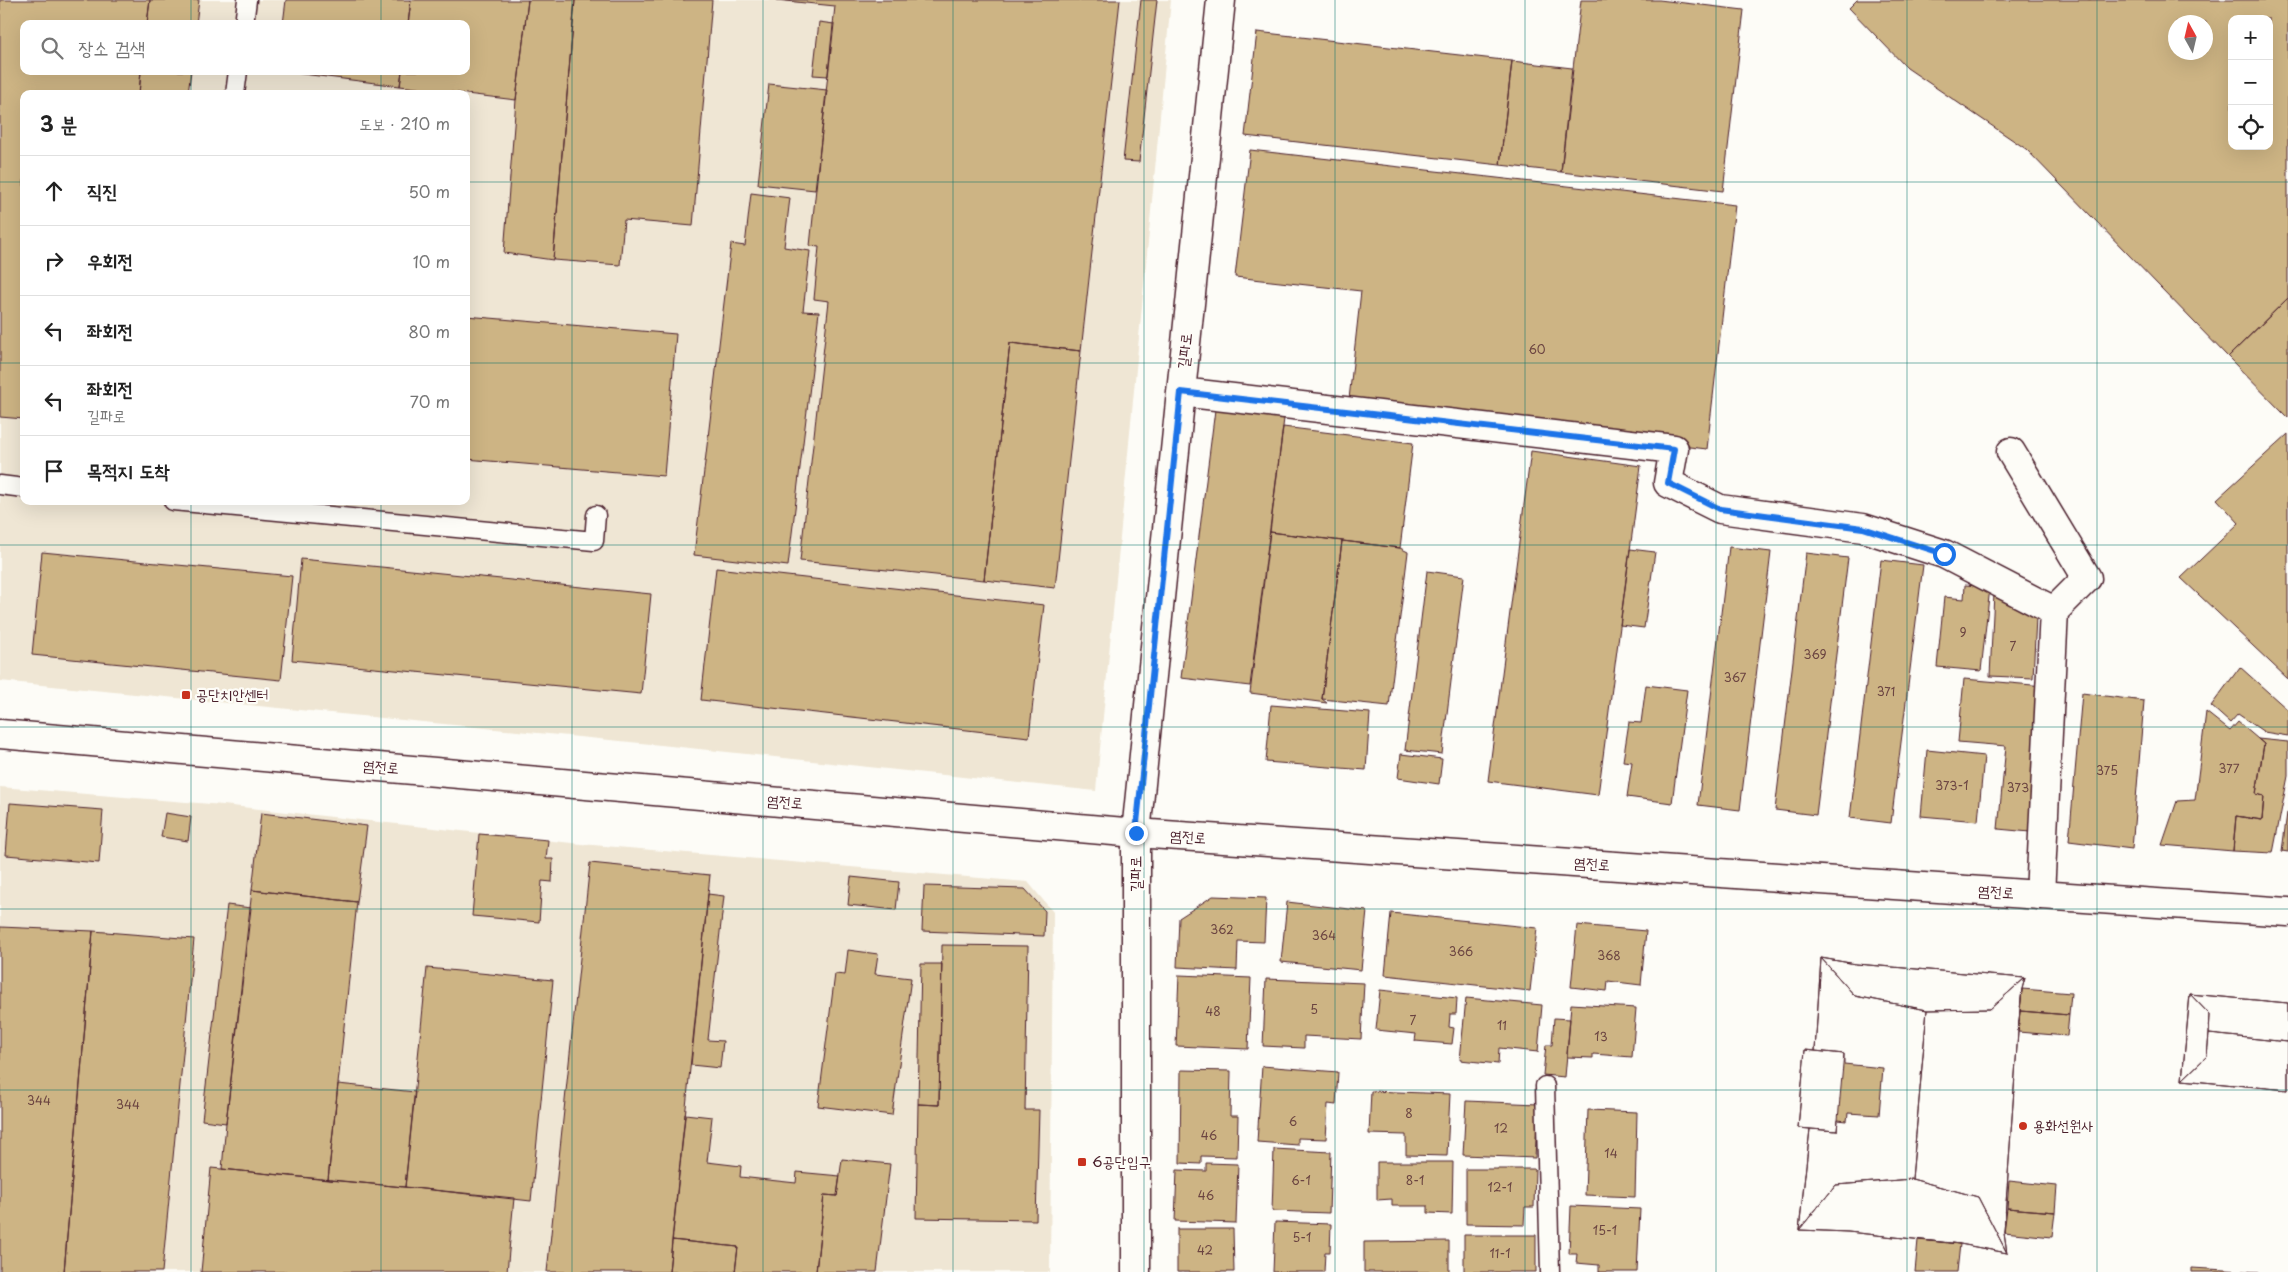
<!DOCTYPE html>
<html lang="ko">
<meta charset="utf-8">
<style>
:root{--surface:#fff;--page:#f6f6f6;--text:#222;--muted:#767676;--line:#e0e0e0}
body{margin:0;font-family:"Playpen Sans","Poor Story",sans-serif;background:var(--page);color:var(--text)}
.controls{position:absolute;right:15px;top:15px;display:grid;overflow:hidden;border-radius:10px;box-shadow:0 5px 20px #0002}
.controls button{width:45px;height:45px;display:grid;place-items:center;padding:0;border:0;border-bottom:1px solid var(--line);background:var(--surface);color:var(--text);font:25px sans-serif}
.compass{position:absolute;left:2168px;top:15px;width:45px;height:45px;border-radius:50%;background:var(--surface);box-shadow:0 5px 20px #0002;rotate:352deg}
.stop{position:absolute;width:15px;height:15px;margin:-11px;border:4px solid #1a73e8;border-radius:50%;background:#fff}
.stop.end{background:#1a73e8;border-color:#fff;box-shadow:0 1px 5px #0008}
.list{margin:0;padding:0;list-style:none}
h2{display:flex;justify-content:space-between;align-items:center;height:65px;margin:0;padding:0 20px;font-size:21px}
h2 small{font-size:16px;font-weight:400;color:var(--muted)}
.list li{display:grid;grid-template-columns:32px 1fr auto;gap:15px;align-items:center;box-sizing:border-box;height:70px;padding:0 20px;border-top:1px solid var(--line)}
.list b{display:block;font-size:19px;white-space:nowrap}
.list p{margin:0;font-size:16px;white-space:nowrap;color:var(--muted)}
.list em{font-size:16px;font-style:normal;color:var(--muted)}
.icon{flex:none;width:28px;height:28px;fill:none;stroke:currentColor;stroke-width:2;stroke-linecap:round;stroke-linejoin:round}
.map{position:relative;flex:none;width:2288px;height:1272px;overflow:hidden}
.search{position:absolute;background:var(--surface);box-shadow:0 5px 20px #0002;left:20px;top:20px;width:450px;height:55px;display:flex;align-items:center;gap:12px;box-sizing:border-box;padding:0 18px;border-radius:10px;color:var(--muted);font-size:19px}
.panel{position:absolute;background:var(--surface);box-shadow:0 5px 20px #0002;left:20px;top:90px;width:450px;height:415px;border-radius:10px}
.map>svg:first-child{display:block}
</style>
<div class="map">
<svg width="2288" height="1272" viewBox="0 0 2288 1272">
<rect width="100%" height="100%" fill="#fdfcf7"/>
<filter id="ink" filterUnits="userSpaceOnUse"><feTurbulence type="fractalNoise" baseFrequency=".02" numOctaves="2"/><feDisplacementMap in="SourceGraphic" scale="10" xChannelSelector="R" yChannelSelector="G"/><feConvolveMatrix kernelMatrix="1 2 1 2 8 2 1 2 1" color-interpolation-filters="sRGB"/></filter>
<g filter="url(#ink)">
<path fill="#efe6d4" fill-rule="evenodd" d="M 0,0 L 1171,0 L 1096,791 L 661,745 L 0,681 ZM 24,24 L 466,24 L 466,71 L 24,71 ZM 24,94 L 466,94 L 466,501 L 24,501 Z
M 0,787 L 223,805 L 581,844 L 1028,882 L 1053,912 L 1050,1272 L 0,1272 Z"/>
<path fill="#cdb484" stroke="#4a1f2b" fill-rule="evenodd" d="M 0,0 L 150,0 L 147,24 L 24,24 L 24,71 L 141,71 L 139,94 L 24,94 L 24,419 L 0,417 Z
M 150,0 L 199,0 L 196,24 L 147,24 Z
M 286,0 L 411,0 L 408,24 L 283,24 Z
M 411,0 L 528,0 L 516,100 L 400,86 L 402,71 L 466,71 L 466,24 L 408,24 Z
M 528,0 L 575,0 L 553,260 L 504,253 L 516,100 Z
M 575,0 L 712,0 L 693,226 L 624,220 L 620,265 L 553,260 Z
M 776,0 L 1120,0 L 1081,351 L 1010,343 L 984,580 L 800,561 L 829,301 L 814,299 L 819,247 L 810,246 L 835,6 Z
M 1141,0 L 1157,0 L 1139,162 L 1123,161 Z
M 1581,0 L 1659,0 L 1744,10 L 1723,191 L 1561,172 Z
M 1857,0 L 2288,0 L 2288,298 L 2228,357 L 2026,149 L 1907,68 L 1849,8 ZM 2232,19 L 2269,19 L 2269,146 L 2232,146 ZM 2176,22 L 2206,22 L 2206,52 L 2176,52 Z
M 819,22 L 834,24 L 828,76 L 813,75 Z
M 1257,32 L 1512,61 L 1500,165 L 1245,136 Z
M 1512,61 L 1572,68 L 1561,172 L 1500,165 Z
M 141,71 L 191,71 L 188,94 L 139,94 Z
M 278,71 L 402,71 L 400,86 Z
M 769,84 L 827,90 L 815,190 L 758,184 Z
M 1250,150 L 1735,205 L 1707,449 L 1348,408 L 1361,291 L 1235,277 Z
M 751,193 L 790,198 L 784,247 L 810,251 L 803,311 L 819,312 L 788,566 L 694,555 L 731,244 L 745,246 Z
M 2288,298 L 2288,418 L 2228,357 Z
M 466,316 L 676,334 L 664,476 L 466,459 Z
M 1010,343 L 1081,351 L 1055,588 L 984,580 Z
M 1216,402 L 1285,411 L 1250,686 L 1181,678 Z
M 1283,427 L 1413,443 L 1400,548 L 1270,532 Z
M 2288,434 L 2288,679 L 2181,578 L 2239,523 L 2217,499 Z
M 1531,451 L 1641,466 L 1598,795 L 1488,781 Z
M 1270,532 L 1342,541 L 1322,699 L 1327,703 L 1250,693 Z
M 1342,541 L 1400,548 L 1408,552 L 1389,706 L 1322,699 Z
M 1729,547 L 1771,552 L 1740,810 L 1698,805 Z
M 1630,549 L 1655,552 L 1644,628 L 1620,625 Z
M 42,552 L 292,576 L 281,680 L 32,655 Z
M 1806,553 L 1848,558 L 1816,815 L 1775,810 Z
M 301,559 L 651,594 L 641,694 L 292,660 Z
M 1881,560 L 1923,565 L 1891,823 L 1850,818 Z
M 716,568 L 1044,605 L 1029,737 L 701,700 Z
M 1427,571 L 1464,576 L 1442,754 L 1405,750 Z
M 1965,585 L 1990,587 L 1981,671 L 1937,667 L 1944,597 L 1964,599 Z
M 1994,593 L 2036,617 L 2033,678 L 1990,676 Z
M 2240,667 L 2288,710 L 2288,736 L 2264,732 L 2238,714 L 2230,723 L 2211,706 Z
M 1964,679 L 2044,686 L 2030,832 L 1998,829 L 2006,746 L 1958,742 Z
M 1646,685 L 1687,690 L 1672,803 L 1627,797 L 1632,762 L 1623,761 L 1629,722 L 1641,723 Z
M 2082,693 L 2144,701 L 2132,849 L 2069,841 Z
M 1271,705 L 1370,713 L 1366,770 L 1266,762 Z
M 2206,712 L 2230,731 L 2238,722 L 2264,744 L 2256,794 L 2264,796 L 2262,820 L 2236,816 L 2233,851 L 2162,845 L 2177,801 L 2195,800 Z
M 2258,739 L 2288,742 L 2288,776 L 2273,853 L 2233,851 L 2236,816 L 2262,820 L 2264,796 L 2256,794 L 2264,744 Z
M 1927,750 L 1984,756 L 1978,821 L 1921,816 Z
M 1401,754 L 1442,759 L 1439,784 L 1398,778 Z
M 10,803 L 103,810 L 99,863 L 6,855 Z
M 165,813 L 191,817 L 188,841 L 161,837 Z
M 261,813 L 367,826 L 357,902 L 252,890 Z
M 2287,813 L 2288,813 L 2288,852 L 2282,851 Z
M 479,834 L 548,840 L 546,859 L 553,859 L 552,882 L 542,881 L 539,922 L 472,916 Z
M 590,863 L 710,875 L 669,1272 L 547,1272 Z
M 851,877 L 899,882 L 896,910 L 848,905 Z
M 924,886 L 1025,889 L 1045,911 L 1044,936 L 922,931 Z
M 252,890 L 357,902 L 328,1180 L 222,1169 L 226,1123 Z
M 708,894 L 724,896 L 708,1040 L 723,1041 L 720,1068 L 691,1065 Z
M 1213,896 L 1266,898 L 1264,942 L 1238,941 L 1237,970 L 1177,967 L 1179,918 Z
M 1287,902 L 1367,911 L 1361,970 L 1281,962 Z
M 227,905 L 251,908 L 226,1123 L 202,1120 Z
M 1391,913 L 1537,928 L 1530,991 L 1385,975 Z
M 1577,925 L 1646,931 L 1641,985 L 1608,981 L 1607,991 L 1571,987 Z
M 0,927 L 93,931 L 64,1272 L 0,1272 Z
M 93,931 L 194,939 L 162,1272 L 64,1272 Z
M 942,945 L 1028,946 L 1025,1110 L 1039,1110 L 1036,1220 L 916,1218 L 918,1104 L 939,1105 Z
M 848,950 L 878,954 L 875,974 L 911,978 L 892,1115 L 818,1106 L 835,974 L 845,975 Z
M 1821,958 L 1856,964 L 2025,978 L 2022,989 L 2018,1032 L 2004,1232 L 2007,1253 L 1960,1244 L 1848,1232 L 1799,1230 L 1810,1129 L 1798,1128 L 1805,1050 L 1815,1051 Z
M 1821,958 L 1856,964 L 2025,978 L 1990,1009 L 1927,1010 L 1855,996 Z
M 1821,958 L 1855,996 L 1927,1010 L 1912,1179 L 1836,1185 L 1799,1230 L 1810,1129 L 1837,1131 L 1838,1120 L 1847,1121 L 1848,1113 L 1879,1115 L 1883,1068 L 1844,1064 L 1844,1054 L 1815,1051 Z
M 921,964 L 942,964 L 939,1105 L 918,1104 Z
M 427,968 L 553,980 L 531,1201 L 405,1187 Z
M 1179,975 L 1251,978 L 1248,1049 L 1176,1046 Z
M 2025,978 L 2022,989 L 2018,1032 L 2004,1232 L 2007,1253 L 1978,1197 L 1912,1179 L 1927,1010 L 1990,1009 Z
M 1266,979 L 1364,983 L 1361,1039 L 1304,1036 L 1304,1048 L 1263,1046 Z
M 2022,989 L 2071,993 L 2069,1015 L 2020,1011 Z
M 1380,990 L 1457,998 L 1456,1014 L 1450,1014 L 1449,1027 L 1454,1028 L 1452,1044 L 1415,1041 L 1416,1034 L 1376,1030 Z
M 2190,994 L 2288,1003 L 2288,1090 L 2182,1080 Z
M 2190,994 L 2288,1003 L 2288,1042 L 2209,1034 L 2210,1015 Z
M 2190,994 L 2210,1015 L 2209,1034 L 2207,1056 L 2182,1080 Z
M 1466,998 L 1542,1005 L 1538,1052 L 1499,1048 L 1498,1064 L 1460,1060 Z
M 1571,1004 L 1636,1008 L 1632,1057 L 1593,1054 L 1593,1058 L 1567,1057 Z
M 2020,1011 L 2069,1015 L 2067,1036 L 2018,1032 Z
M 1554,1018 L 1570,1019 L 1565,1077 L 1543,1075 L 1546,1045 L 1552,1045 Z
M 2209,1034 L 2288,1042 L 2288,1090 L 2182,1080 L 2207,1056 Z
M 1805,1050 L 1844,1054 L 1837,1131 L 1798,1128 Z
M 1262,1066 L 1338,1072 L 1336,1105 L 1328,1104 L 1326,1139 L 1298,1138 L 1298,1145 L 1257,1142 Z
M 1181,1070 L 1231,1071 L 1230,1116 L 1238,1116 L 1237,1157 L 1201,1156 L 1201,1164 L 1180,1163 Z
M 338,1084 L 415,1092 L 405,1187 L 328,1180 Z
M 1371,1091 L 1450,1094 L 1447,1156 L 1406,1155 L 1406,1135 L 1369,1134 Z
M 1466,1101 L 1538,1104 L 1535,1158 L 1463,1155 Z
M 1588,1110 L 1637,1112 L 1635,1197 L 1585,1195 Z
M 685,1114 L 712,1117 L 707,1162 L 741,1166 L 740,1177 L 796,1183 L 797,1172 L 840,1176 L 837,1196 L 824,1195 L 816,1272 L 735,1272 L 738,1247 L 672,1240 Z
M 1274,1149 L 1331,1152 L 1329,1213 L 1272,1211 Z
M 842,1159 L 890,1164 L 877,1272 L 816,1272 L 824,1195 L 837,1196 Z
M 1377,1162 L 1453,1162 L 1452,1214 L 1428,1213 L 1428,1206 L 1392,1206 L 1392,1199 L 1377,1200 Z
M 1206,1163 L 1238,1164 L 1236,1223 L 1175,1221 L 1177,1170 L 1206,1171 Z
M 211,1168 L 514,1198 L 507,1272 L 201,1272 Z
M 1466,1169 L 1535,1169 L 1534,1207 L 1525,1207 L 1524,1225 L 1466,1224 Z
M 1912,1179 L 1978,1197 L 2007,1253 L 1960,1244 L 1848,1232 L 1799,1230 L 1836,1185 Z
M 2009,1181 L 2057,1186 L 2055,1212 L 2007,1208 Z
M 1571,1206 L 1640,1209 L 1637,1272 L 1599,1272 L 1599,1265 L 1576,1263 L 1577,1254 L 1569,1254 Z
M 2007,1208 L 2055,1212 L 2052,1237 L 2004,1232 Z
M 1275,1222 L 1331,1224 L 1330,1252 L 1325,1252 L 1324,1272 L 1273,1272 Z
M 1177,1229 L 1233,1229 L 1234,1272 L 1177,1272 Z
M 1464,1235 L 1536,1235 L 1536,1272 L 1464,1272 Z
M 672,1240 L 738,1247 L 735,1272 L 669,1272 Z
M 1918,1240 L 1960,1244 L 1957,1272 L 1915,1272 Z
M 1449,1241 L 1449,1272 L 1364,1272 L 1364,1242 Z
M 2192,1268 L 2259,1272 L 2192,1272 Z"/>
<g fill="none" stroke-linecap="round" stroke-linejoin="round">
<g stroke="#4a1f2b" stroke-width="21">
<path id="service" d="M 244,24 L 247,0
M 235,94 L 238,71
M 0,485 L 24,488
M 173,501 L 594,541 L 596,515
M 1545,1086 L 1550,1272"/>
</g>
<g stroke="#4a1f2b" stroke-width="31">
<path id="minor" d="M 1181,392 L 1674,449 L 1668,483 L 1720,509 L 1863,528 L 1944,554 L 2054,611 L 2040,895
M 2011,452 L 2087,578 L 2054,611
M 1136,1272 L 1136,833 L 1221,0"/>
</g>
<g stroke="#4a1f2b" stroke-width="31">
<path id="tertiary" d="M 0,734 L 1136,833 L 2288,912"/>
</g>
<use href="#service" stroke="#fdfcf7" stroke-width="18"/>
<use href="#minor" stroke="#fdfcf7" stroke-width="28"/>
<use href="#tertiary" stroke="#fdfcf7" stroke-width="28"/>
</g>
</g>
<g fill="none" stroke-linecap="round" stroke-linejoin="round" filter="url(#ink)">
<path stroke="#1a73e8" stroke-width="6" d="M 1136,833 L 1181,392 L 1674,449 L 1668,483 L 1720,509 L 1863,528 L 1944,554"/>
</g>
<path fill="none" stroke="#0f766e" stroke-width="1" stroke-opacity="0.55" d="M 191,0 L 191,24M 381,0 L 381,24M 572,0 L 572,1272M 763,0 L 763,1272M 953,0 L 953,1272M 1144,0 L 1144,1272M 1335,0 L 1335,1272M 1525,0 L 1525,1272M 1716,0 L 1716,1272M 1907,0 L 1907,1272M 2097,0 L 2097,1272M 191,71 L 191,94M 381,71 L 381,94M 0,182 L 24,182M 466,182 L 2288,182M 0,363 L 24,363M 466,363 L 2288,363M 191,501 L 191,1272M 381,501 L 381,1272M 0,545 L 2288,545M 0,727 L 2288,727M 0,909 L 2288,909M 0,1090 L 2288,1090"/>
<g fill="#c8321e" stroke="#fdfcf7" stroke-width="2">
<rect x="181" y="690" width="10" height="10" rx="2.5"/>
<circle cx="2023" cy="1126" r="5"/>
<rect x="1077" y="1157" width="10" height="10" rx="2.5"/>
</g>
<g text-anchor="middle" stroke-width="4.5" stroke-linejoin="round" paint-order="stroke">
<g font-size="12" fill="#6b4441">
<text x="1537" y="354">60</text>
<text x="1963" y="637">9</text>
<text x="2013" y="651">7</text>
<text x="1815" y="659">369</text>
<text x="1735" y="682">367</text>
<text x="1886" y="696">371</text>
<text x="2229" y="773">377</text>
<text x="2107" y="775">375</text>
<text x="1952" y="790">373-1</text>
<text x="2018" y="792">373</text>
<text x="1222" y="934">362</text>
<text x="1324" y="940">364</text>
<text x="1461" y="956">366</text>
<text x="1609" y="960">368</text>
<text x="1314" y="1014">5</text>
<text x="1213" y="1016">48</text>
<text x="1413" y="1025">7</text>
<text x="1502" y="1030">11</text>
<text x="1601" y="1041">13</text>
<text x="39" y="1105">344</text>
<text x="128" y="1109">344</text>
<text x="1409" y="1118">8</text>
<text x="1293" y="1126">6</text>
<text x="1501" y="1133">12</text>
<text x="1209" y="1140">46</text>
<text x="1611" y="1158">14</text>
<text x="1301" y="1185">6-1</text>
<text x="1415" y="1185">8-1</text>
<text x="1500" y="1192">12-1</text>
<text x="1206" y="1200">46</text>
<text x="1605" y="1235">15-1</text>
<text x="1302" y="1242">5-1</text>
<text x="1205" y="1255">42</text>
<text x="1500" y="1258">11-1</text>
</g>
<g font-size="15" fill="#4a1f2b" stroke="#fdfcf7">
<text transform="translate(1185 351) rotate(-84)" y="5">길파로</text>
<text transform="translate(381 767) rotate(5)" y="5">염전로</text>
<text transform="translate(785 802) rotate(5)" y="5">염전로</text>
<text transform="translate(1188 837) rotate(4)" y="5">염전로</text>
<text transform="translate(1592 864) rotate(4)" y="5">염전로</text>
<text transform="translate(1136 874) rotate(-90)" y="5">길파로</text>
<text transform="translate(1996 892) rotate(4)" y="5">염전로</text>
</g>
<g font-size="15" fill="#4a1f2b" stroke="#fdfcf7" text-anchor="start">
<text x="196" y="700">공단치안센터</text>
<text x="2033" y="1131">용화선원사</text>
<text x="1092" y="1167">6공단입구</text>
</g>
</g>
</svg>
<div class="controls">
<button>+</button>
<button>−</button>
<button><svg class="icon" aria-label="locate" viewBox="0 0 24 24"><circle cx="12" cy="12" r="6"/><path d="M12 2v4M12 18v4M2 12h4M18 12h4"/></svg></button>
</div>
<svg class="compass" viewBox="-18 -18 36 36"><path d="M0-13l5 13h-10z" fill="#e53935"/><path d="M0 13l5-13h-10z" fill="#767676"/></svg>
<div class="stop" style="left:1944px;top:554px"></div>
<div class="stop end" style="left:1136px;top:833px"></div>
<div class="search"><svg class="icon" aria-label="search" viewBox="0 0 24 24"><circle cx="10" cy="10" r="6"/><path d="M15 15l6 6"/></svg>장소 검색</div>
<section class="panel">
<h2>3 분<small>도보 · 210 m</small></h2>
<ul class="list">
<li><svg class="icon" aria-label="ahead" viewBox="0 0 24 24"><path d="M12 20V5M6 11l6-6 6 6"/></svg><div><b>직진</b></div><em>50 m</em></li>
<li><svg class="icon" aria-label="right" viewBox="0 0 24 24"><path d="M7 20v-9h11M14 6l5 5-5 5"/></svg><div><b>우회전</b></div><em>10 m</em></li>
<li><svg class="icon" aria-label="left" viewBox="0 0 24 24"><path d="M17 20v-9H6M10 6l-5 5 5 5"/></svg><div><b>좌회전</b></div><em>80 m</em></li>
<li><svg class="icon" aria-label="left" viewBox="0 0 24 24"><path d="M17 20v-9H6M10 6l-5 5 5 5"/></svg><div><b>좌회전</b><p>길파로</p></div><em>70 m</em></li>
<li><svg class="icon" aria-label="arrive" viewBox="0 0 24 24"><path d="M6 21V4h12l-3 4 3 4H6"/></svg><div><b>목적지 도착</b></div></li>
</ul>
</section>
</div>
